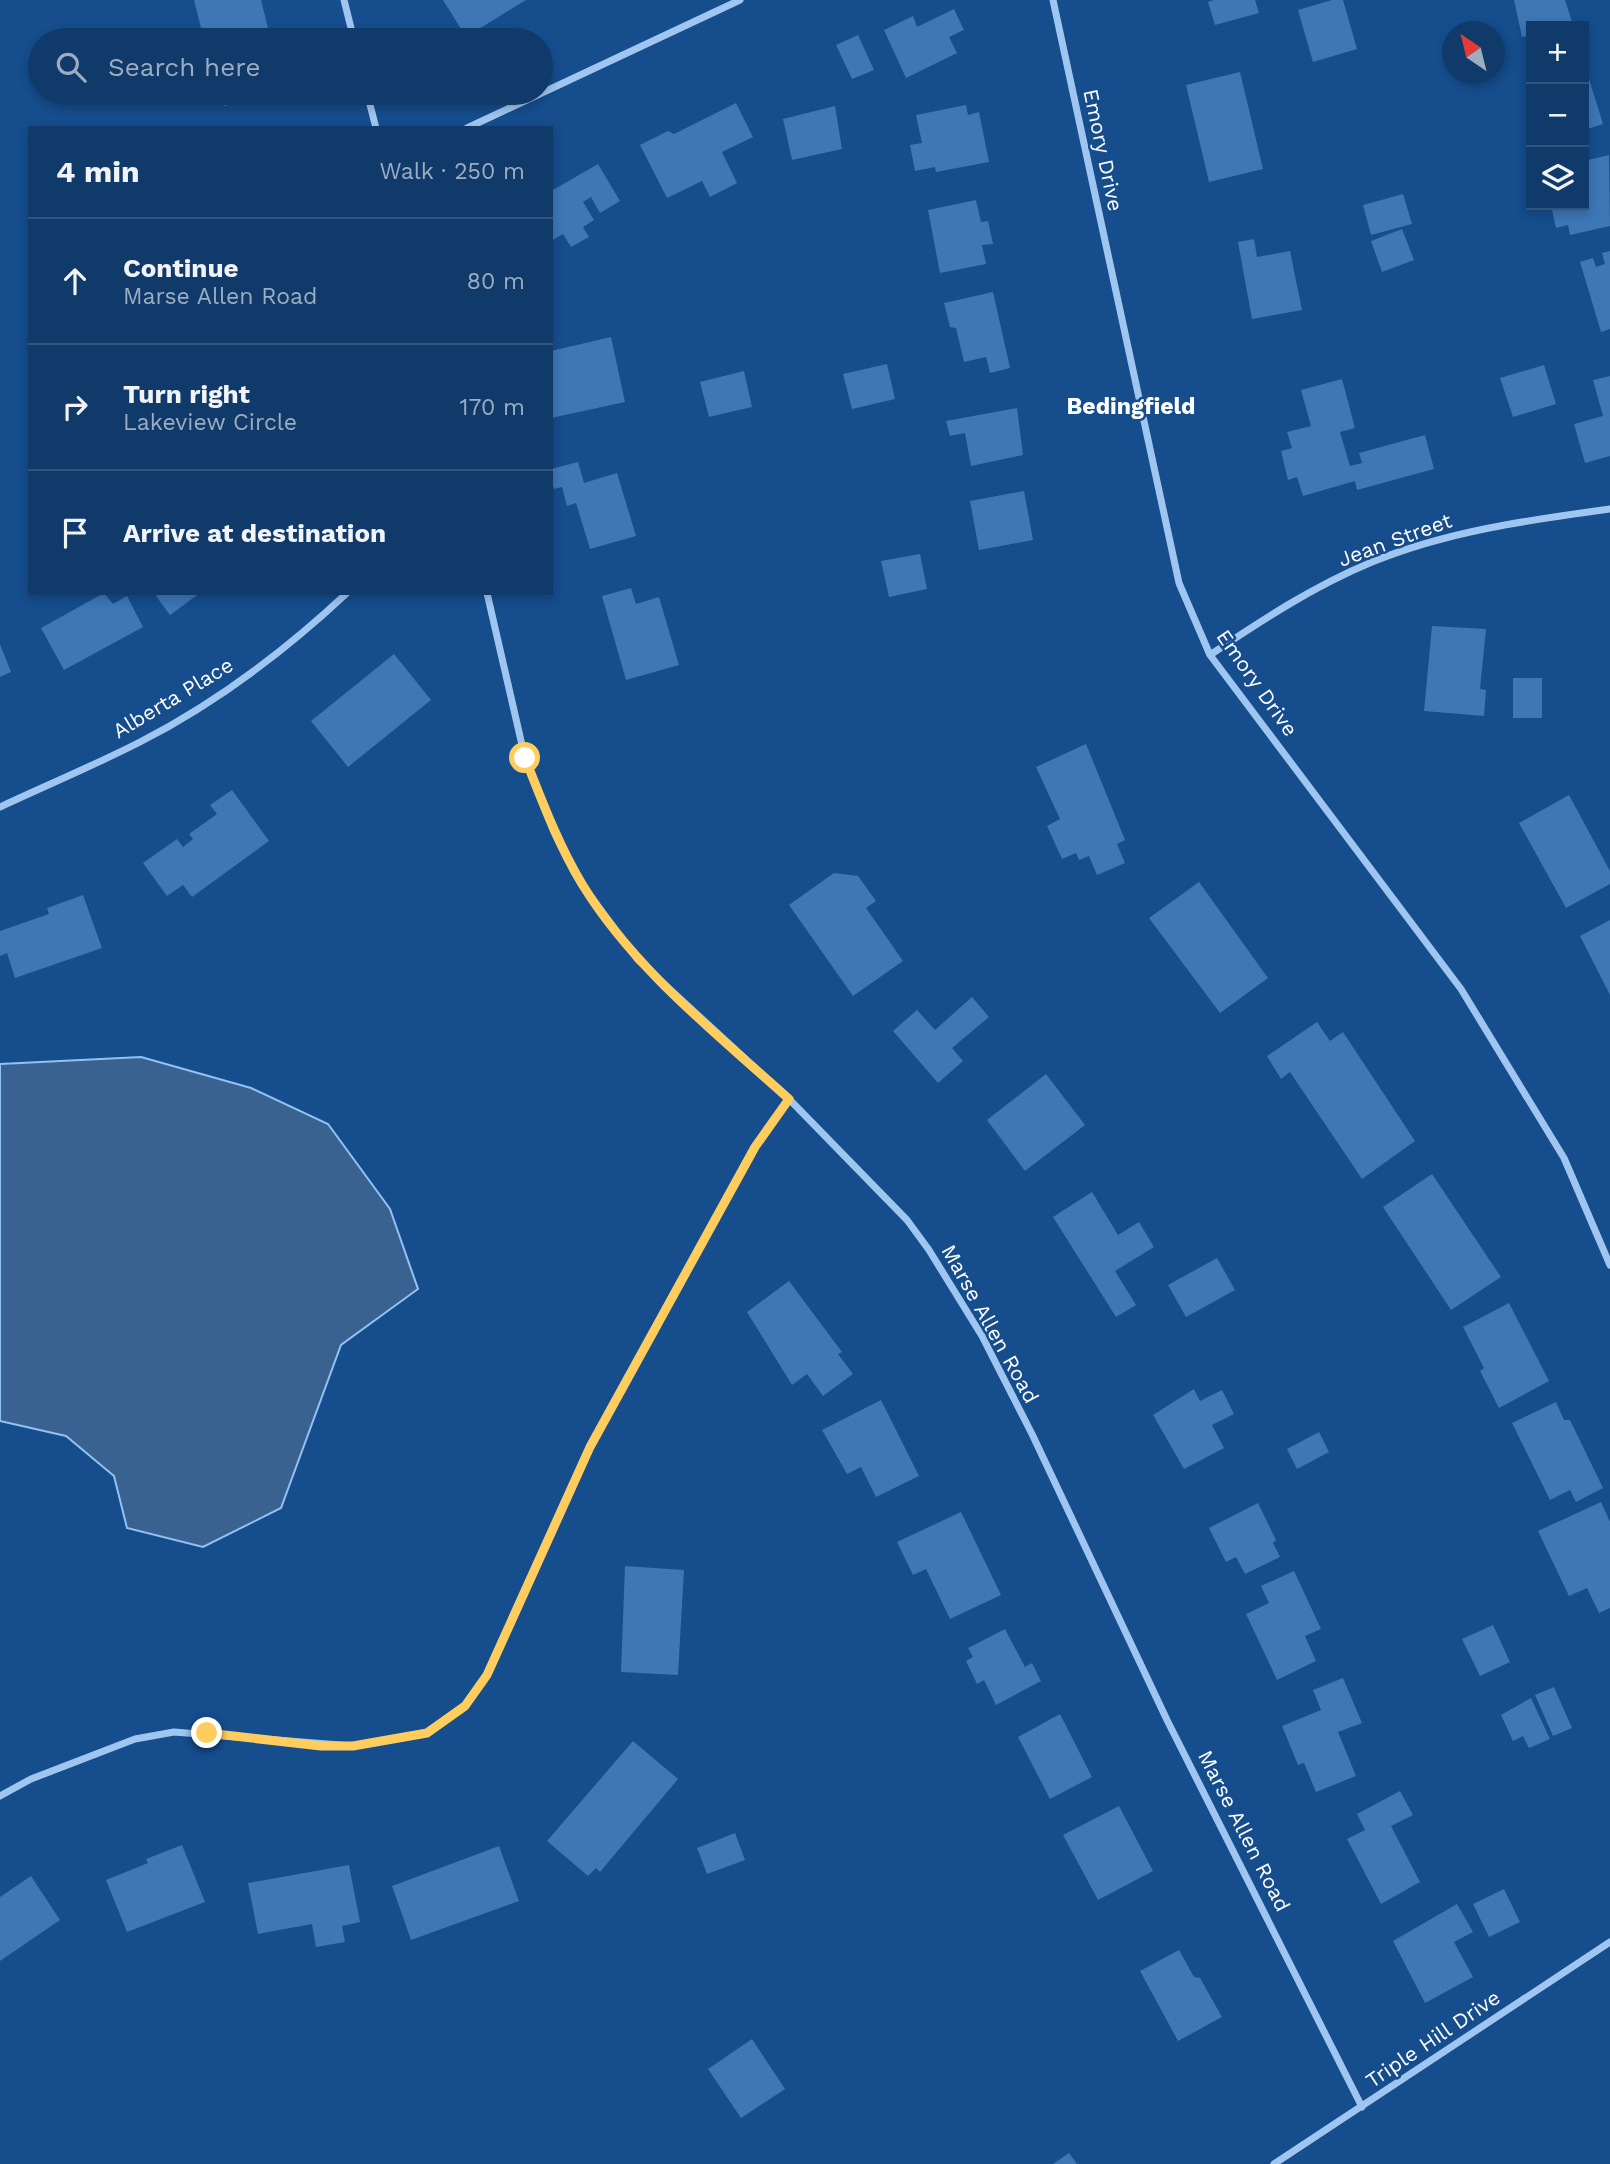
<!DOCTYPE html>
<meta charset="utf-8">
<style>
:root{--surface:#103a6a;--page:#1e4572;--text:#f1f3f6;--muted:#9cadc1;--line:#30547e}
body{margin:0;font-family:"Work Sans",sans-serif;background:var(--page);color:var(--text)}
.controls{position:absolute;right:21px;top:21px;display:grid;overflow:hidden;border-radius:0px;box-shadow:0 4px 10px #0003}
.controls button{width:63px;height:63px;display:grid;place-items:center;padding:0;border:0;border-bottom:2px solid var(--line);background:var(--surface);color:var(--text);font:35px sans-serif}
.compass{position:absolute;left:1442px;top:21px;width:63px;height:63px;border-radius:50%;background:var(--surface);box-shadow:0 4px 10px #0003;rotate:325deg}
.stop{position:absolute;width:21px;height:21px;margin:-16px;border:5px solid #ffcc5e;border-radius:50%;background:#fff}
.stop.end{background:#ffcc5e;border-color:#fff;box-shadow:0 2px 7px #0008}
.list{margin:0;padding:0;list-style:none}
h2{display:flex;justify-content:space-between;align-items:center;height:91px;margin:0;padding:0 28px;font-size:30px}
h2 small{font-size:23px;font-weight:400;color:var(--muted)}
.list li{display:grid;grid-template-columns:46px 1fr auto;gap:21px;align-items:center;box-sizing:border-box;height:126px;padding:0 28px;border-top:2px solid var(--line)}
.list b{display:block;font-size:26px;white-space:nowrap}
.list p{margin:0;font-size:23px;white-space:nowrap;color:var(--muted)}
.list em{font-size:23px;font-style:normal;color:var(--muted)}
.icon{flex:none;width:38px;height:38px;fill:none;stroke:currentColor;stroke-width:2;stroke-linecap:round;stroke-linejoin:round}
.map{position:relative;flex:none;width:1610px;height:2164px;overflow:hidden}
.search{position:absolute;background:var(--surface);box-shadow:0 4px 10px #0003;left:28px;top:28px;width:525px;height:77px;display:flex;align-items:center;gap:18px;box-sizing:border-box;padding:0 24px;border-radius:38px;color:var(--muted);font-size:26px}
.panel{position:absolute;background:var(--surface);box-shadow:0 4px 10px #0003;left:28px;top:126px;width:525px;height:469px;border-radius:0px}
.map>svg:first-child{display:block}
</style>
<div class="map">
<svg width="1610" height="2164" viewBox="0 0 1610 2164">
<rect width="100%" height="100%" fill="#154d8d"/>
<path fill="#396291" stroke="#92c1f3" stroke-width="2" d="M 141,1057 L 251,1088 L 328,1124 L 390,1209 L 418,1289 L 341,1345 L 281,1508 L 203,1547 L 127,1528 L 114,1476 L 66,1436 L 0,1421 L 0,1064 Z"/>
<path fill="#3d77b6" d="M 194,0 L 261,0 L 271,40 L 204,40 Z
M 443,0 L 526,0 L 466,37 Z
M 1214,0 L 1255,0 L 1259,13 L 1215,25 L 1208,2 Z
M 1332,0 L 1343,0 L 1357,49 L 1313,62 L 1298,10 Z
M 1514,0 L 1565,0 L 1573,25 L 1531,26 L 1531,35 L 1522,37 Z
M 954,9 L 964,30 L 949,37 L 957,53 L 906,78 L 884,30 L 913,16 L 917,27 Z
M 858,35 L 874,70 L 852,79 L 836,45 Z
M 1584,63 L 1603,124 L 1584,130 Z
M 1240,72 L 1263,169 L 1209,182 L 1186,85 Z
M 221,93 L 273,93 L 273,94 L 224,106 Z
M 736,103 L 753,137 L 722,152 L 737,183 L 710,197 L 702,181 L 667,198 L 640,145 L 668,131 L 674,134 Z
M 966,105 L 968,115 L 979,112 L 989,162 L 936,172 L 935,167 L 915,171 L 910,145 L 922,143 L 916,115 Z
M 835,106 L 842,149 L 792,160 L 783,119 Z
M 1609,155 L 1610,226 L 1570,235 L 1568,225 L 1556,228 L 1552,210 L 1563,208 L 1562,205 L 1584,205 L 1584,161 Z
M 598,164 L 620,201 L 600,213 L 591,197 L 583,202 L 594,220 L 583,227 L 589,237 L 571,247 L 563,234 L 551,241 L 551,186 L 553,190 Z
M 1403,194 L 1412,224 L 1371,235 L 1363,205 Z
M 976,200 L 981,222 L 988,221 L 993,244 L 982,245 L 986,264 L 940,273 L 928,210 Z
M 1402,229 L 1414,260 L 1382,272 L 1371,241 Z
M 1254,239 L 1257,257 L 1290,251 L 1302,310 L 1252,319 L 1238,242 Z
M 1610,251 L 1610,329 L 1601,332 L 1580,262 L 1593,258 L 1596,267 L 1605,264 L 1602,253 Z
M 993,292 L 1010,368 L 990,373 L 986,357 L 964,362 L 956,328 L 950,327 L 944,303 Z
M 611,337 L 625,402 L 551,418 L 551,351 Z
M 887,364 L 895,399 L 852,409 L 843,374 Z
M 1544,365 L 1556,404 L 1513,417 L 1500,378 Z
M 744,371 L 752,407 L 709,417 L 700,382 Z
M 1610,376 L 1610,456 L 1585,463 L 1574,424 L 1603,416 L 1593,380 Z
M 1342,379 L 1355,428 L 1340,432 L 1350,466 L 1362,463 L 1359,453 L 1425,435 L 1434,469 L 1357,490 L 1355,481 L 1303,496 L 1297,477 L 1288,480 L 1281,451 L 1292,448 L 1287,432 L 1311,426 L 1301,390 Z
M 1017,408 L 1023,455 L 971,466 L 965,433 L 950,436 L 946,421 Z
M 578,462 L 584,483 L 617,473 L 636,536 L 590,549 L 576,503 L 567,506 L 562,487 L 554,489 L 551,479 L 551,469 Z
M 1024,491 L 1033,540 L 979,550 L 970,501 Z
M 920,554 L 927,589 L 889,597 L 881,561 Z
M 631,588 L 636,604 L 659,597 L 679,665 L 626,680 L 602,596 Z
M 104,593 L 113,604 L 127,596 L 143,627 L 64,670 L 41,628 Z
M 158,593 L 200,593 L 170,615 L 156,596 Z
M 1432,626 L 1486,629 L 1480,689 L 1486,690 L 1484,716 L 1424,711 Z
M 0,644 L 11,672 L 0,677 Z
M 394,654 L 431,700 L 348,767 L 311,721 Z
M 1513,678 L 1542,678 L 1542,718 L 1513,718 Z
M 1086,744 L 1125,840 L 1117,844 L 1125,863 L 1097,875 L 1089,856 L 1079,860 L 1076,853 L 1062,859 L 1047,826 L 1060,819 L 1036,767 Z
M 232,790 L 269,841 L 192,897 L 183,885 L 167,896 L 143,863 L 177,839 L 183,847 L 193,839 L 189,834 L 217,814 L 210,805 Z
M 1569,795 L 1610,871 L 1610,884 L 1566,908 L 1519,823 Z
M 834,873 L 858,876 L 876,901 L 866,908 L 903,961 L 853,996 L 789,905 Z
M 1199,882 L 1268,978 L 1220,1013 L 1149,918 Z
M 83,895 L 102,948 L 15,978 L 7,953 L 0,956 L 0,931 L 49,914 L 47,908 Z
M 1610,920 L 1610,995 L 1580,936 Z
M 972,997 L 989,1017 L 952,1048 L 963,1061 L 938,1083 L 893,1031 L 917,1010 L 935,1030 Z
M 1317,1022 L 1330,1041 L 1343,1032 L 1415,1141 L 1362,1179 L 1290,1072 L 1281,1079 L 1267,1056 Z
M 1046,1074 L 1085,1125 L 1025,1171 L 987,1120 Z
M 1432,1174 L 1501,1277 L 1451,1310 L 1383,1207 Z
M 1092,1192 L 1118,1235 L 1139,1222 L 1154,1247 L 1115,1271 L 1136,1305 L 1116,1317 L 1053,1217 Z
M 1217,1258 L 1235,1290 L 1186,1317 L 1168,1285 Z
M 789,1281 L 842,1352 L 838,1354 L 853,1374 L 823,1396 L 807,1374 L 792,1385 L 747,1312 Z
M 1509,1303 L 1549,1381 L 1499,1408 L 1480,1371 L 1484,1368 L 1463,1327 Z
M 1194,1389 L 1200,1401 L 1222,1390 L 1234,1414 L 1212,1425 L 1224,1448 L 1184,1469 L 1153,1415 Z
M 881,1400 L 919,1476 L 876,1497 L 861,1467 L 847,1474 L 822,1430 Z
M 1556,1402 L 1564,1420 L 1570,1420 L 1603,1488 L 1576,1502 L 1570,1490 L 1550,1500 L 1512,1423 Z
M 1319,1432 L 1329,1452 L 1297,1469 L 1287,1449 Z
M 1601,1502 L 1610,1522 L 1610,1608 L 1599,1613 L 1587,1588 L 1569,1596 L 1538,1531 Z
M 1258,1503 L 1276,1540 L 1273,1543 L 1280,1557 L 1245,1574 L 1236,1557 L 1226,1562 L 1209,1528 Z
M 961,1512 L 1001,1595 L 950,1619 L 926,1569 L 913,1575 L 897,1542 Z
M 625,1566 L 684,1570 L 678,1675 L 621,1672 Z
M 1294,1571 L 1321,1629 L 1305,1636 L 1316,1661 L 1277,1680 L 1246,1614 L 1269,1603 L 1261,1586 Z
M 1493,1625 L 1510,1662 L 1480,1676 L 1462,1639 Z
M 1005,1629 L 1025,1667 L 1032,1663 L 1041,1681 L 996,1705 L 984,1680 L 977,1684 L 966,1661 L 973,1657 L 968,1648 Z
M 1343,1678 L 1362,1723 L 1338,1732 L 1356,1776 L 1316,1792 L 1304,1763 L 1298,1765 L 1282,1726 L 1321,1710 L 1313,1690 Z
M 1554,1687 L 1572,1728 L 1553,1736 L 1535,1695 Z
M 1531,1698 L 1550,1739 L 1529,1748 L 1523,1736 L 1513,1741 L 1501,1715 Z
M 1060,1714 L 1092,1777 L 1050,1799 L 1018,1737 Z
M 633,1741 L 678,1779 L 600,1872 L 596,1868 L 588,1876 L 547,1841 Z
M 1400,1791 L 1413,1815 L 1391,1826 L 1420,1882 L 1381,1904 L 1347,1839 L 1365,1830 L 1357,1814 Z
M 1119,1806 L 1153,1871 L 1098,1900 L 1063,1835 Z
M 735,1833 L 745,1860 L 707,1874 L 697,1848 Z
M 182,1845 L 205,1902 L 127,1932 L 106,1880 L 148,1863 L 146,1859 Z
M 499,1846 L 519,1901 L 411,1940 L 392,1886 Z
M 349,1865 L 360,1922 L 342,1926 L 345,1942 L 316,1947 L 312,1924 L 258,1934 L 248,1883 Z
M 31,1876 L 60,1920 L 0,1961 L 0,1897 Z
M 1504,1889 L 1520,1922 L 1489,1937 L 1473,1904 Z
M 1457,1904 L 1473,1932 L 1454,1942 L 1473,1977 L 1425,2003 L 1393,1941 Z
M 1179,1950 L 1194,1977 L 1200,1978 L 1222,2017 L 1178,2041 L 1140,1971 Z
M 752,2039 L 785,2089 L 741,2118 L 708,2069 Z
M 1069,2153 L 1077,2164 L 1053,2164 Z"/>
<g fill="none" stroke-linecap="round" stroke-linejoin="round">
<path stroke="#9fc6f0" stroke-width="7" d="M 344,0 L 354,40
M 1053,0 L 1179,583 L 1210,655 L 1461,989 L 1564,1158 L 1610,1265
M 367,93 L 376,128
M 467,128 L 740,0
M 487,593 L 525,758 L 554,832 L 583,886 L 638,960 L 789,1099 L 907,1220 L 929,1250 L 982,1336 L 1032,1434 L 1167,1720 L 1362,2107
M 1210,655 C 1262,620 1314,586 1372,562 C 1448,531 1529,520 1610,509
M 0,807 C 47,785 95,765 140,742 C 216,703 285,651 347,593
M 0,1796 L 31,1779 L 135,1739 L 174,1732 L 353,1746 L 427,1733 L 465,1706 L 487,1675 L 590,1447 L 755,1147 L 789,1099
M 1274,2164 L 1610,1942"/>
</g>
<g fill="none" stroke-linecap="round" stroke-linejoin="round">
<path stroke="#ffcc5e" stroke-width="9" d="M 207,1733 L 321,1746 L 353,1746 L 427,1733 L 465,1706 L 487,1675 L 590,1447 L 755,1147 L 789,1099 C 716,1033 634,969 582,884 C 558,844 542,801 525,758"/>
</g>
<g text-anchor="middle" stroke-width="5" stroke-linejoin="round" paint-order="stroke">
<g font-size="21" fill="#fff" stroke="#154d8d">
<text transform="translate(1103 150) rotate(78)" y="7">Emory Drive</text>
<text transform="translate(1395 540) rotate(-20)" y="7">Jean Street</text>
<text transform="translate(1257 683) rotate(55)" y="7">Emory Drive</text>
<text transform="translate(173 698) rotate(-31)" y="7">Alberta Place</text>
<text transform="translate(990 1324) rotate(61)" y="7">Marse Allen Road</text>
<text transform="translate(1244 1831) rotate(63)" y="7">Marse Allen Road</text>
<text transform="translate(1433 2039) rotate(-34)" y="7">Triple Hill Drive</text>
</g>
<g font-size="23" font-weight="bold" fill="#fff" stroke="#154d8d">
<text x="1131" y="414">Bedingfield</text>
</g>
</g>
</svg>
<div class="controls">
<button>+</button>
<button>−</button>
<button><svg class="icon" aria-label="layers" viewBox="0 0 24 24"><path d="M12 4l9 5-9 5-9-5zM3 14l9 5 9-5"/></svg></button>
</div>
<svg class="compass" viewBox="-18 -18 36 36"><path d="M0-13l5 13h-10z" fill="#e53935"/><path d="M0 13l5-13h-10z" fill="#9cadc1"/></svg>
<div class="stop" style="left:525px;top:758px"></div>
<div class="stop end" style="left:207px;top:1733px"></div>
<div class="search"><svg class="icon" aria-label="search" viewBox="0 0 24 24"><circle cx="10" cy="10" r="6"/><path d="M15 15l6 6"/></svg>Search here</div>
<section class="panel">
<h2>4 min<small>Walk · 250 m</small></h2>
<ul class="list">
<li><svg class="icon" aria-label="ahead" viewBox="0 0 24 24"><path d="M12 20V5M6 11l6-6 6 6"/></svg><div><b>Continue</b><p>Marse Allen Road</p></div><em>80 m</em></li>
<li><svg class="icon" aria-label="right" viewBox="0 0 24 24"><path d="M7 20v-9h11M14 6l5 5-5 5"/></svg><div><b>Turn right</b><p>Lakeview Circle</p></div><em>170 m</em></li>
<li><svg class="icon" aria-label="arrive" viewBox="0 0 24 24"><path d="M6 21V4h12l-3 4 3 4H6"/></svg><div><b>Arrive at destination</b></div></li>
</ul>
</section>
</div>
